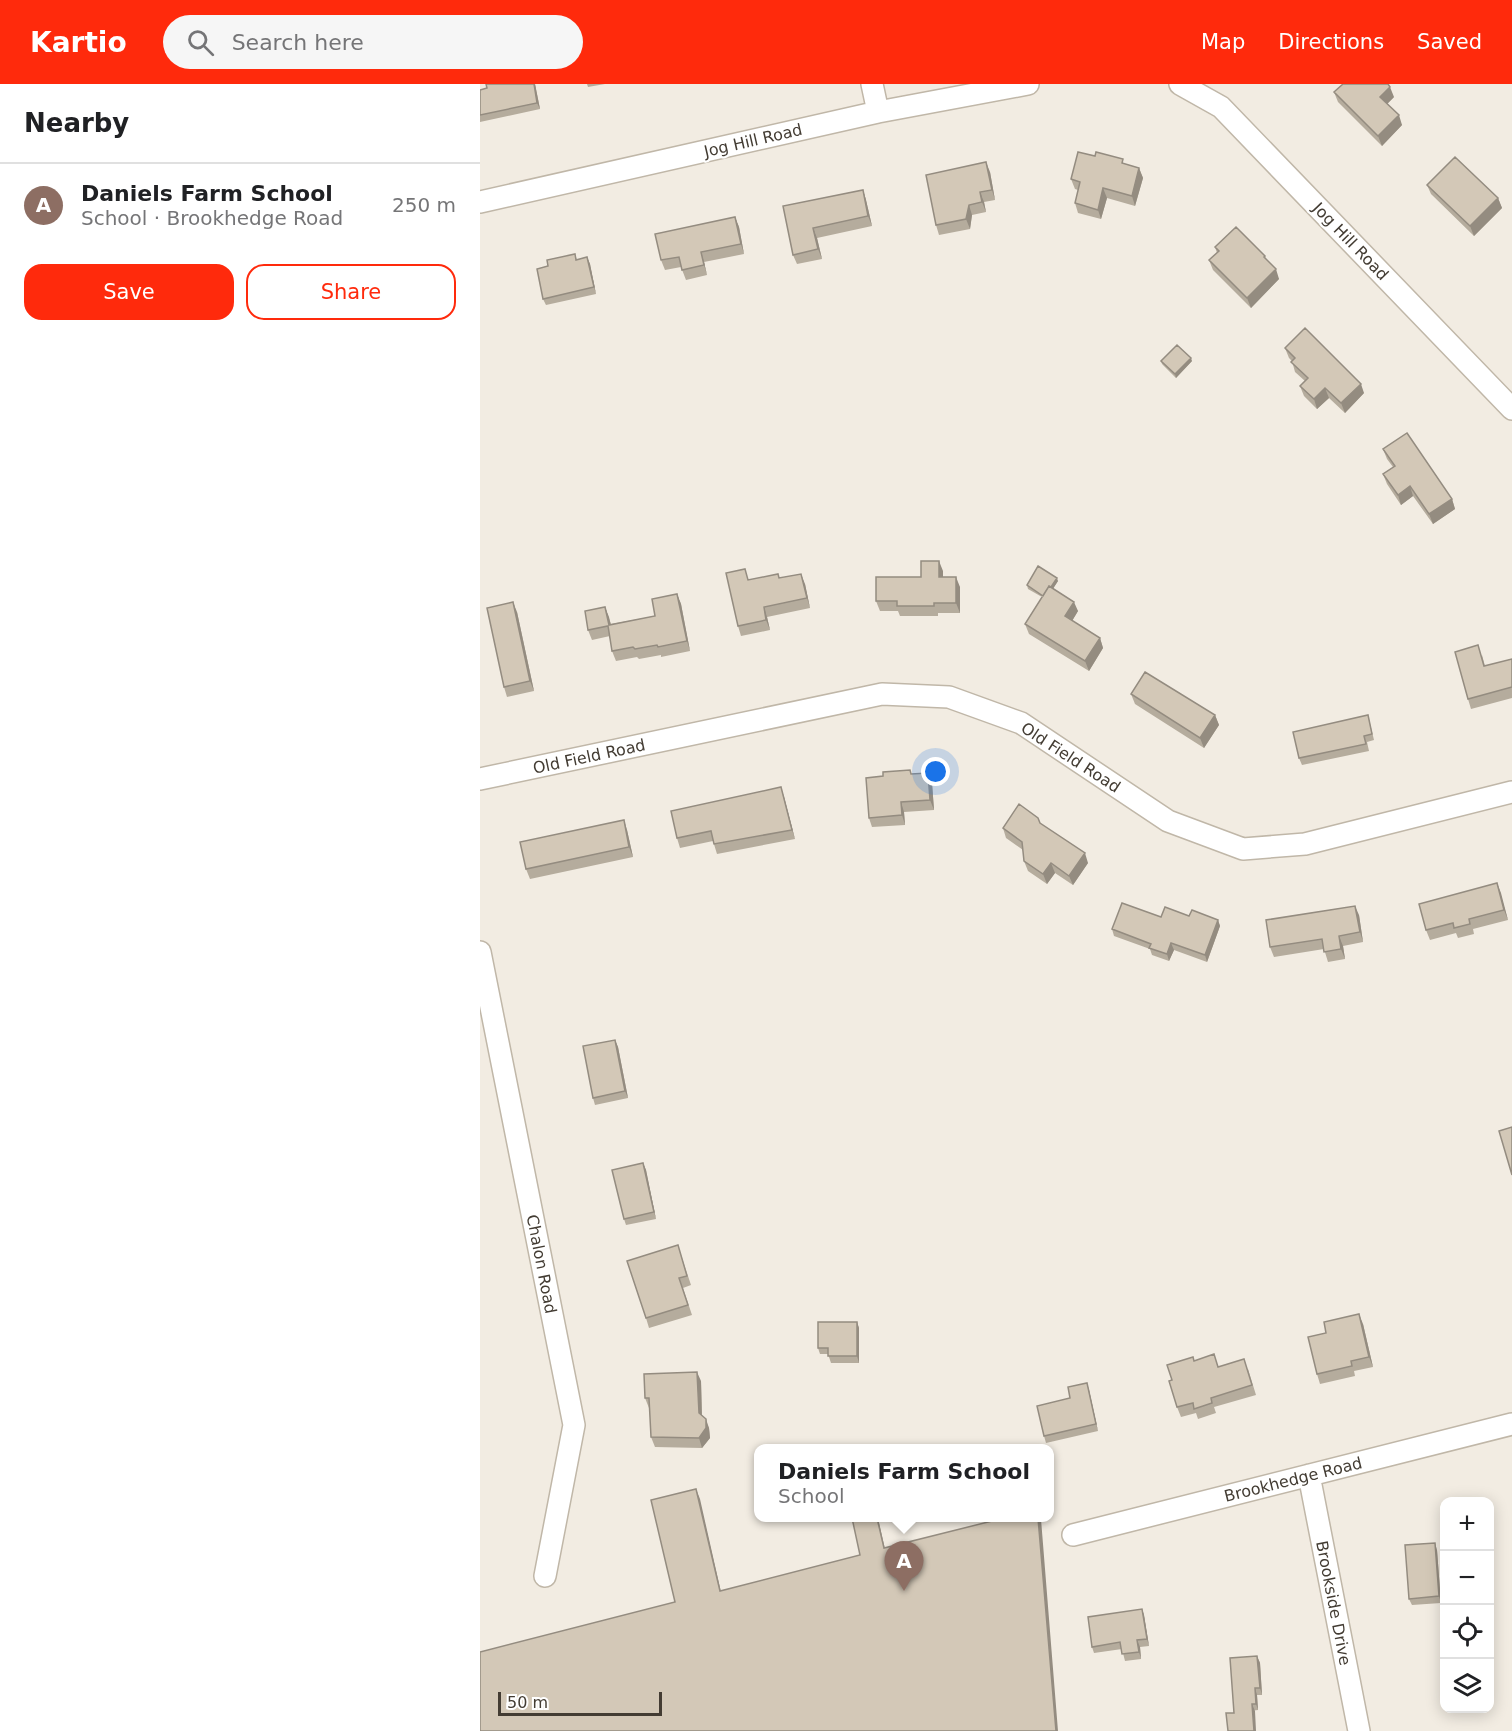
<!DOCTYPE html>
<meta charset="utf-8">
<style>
:root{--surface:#fff;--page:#f6f6f6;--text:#202124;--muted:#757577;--line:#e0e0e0;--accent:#ff2a0c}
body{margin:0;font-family:"DejaVu Sans",sans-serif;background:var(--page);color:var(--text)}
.controls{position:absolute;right:18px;bottom:18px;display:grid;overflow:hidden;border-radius:12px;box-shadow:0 3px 15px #0003}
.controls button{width:54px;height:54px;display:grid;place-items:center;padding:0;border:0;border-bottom:2px solid var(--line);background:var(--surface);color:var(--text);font:30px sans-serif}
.scale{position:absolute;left:18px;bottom:15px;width:164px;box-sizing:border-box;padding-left:6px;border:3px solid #433c33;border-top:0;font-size:16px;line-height:21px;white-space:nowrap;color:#433c33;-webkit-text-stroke:4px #fff;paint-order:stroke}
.you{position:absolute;left:456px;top:688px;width:21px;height:21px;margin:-15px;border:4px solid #fff;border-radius:50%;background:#1a73e8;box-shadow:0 0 0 9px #1a73e833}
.badge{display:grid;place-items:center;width:39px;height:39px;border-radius:50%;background:var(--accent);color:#fff;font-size:20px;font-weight:700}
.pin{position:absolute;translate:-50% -50px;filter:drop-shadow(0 2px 3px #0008)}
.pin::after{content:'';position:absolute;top:32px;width:21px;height:18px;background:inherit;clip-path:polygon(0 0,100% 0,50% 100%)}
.popup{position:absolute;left:274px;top:1360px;width:300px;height:78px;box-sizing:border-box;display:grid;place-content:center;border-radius:12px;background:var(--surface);filter:drop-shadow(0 2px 4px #0005);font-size:20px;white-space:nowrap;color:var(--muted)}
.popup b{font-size:22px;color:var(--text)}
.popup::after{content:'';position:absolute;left:50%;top:100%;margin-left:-12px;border:12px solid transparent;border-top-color:var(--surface)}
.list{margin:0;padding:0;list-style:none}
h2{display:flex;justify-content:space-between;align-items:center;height:78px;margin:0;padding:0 24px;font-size:26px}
h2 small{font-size:20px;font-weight:400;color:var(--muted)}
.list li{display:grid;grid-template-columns:39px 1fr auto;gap:18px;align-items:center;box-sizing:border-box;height:84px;padding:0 24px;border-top:2px solid var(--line)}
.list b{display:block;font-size:22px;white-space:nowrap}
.list p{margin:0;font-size:20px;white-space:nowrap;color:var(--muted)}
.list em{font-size:20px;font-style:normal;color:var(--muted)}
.actions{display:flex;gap:12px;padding:18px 24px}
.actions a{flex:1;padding:14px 0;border:2px solid var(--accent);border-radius:18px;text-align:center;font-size:21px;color:var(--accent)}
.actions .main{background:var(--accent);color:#fff}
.icon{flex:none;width:33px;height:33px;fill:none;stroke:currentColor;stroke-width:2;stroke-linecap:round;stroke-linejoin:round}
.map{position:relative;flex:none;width:1032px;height:1647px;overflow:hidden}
header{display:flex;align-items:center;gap:36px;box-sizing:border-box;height:84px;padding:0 30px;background:var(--accent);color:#fff}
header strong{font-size:28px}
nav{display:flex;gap:33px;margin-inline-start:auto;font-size:21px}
.search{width:420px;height:54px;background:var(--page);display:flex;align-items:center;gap:15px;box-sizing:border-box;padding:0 21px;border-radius:33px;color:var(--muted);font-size:22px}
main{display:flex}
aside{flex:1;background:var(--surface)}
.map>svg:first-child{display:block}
</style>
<header>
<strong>Kartio</strong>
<div class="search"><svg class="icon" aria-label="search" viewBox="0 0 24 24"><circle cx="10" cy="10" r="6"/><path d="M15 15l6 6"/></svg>Search here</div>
<nav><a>Map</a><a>Directions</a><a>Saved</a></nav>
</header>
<main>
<aside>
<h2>Nearby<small></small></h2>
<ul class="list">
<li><span class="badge" style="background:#8d6e63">A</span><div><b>Daniels Farm School</b><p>School · Brookhedge Road</p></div><em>250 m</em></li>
</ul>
<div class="actions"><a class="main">Save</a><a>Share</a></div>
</aside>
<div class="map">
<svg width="1032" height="1647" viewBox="0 0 1032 1647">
<rect width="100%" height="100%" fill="#f2ece2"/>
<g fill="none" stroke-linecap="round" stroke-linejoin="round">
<g stroke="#c0b7a8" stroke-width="24">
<path id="minor" d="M 392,0 L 398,28
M 700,0 L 741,23 L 1032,325
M 0,118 L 398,28 L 548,0
M 0,695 L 402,610 L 469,613 L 541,639 L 688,737 L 763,765 L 825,760 L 1032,708
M 0,868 L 94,1341 L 65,1492
M 829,1391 L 879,1647
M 593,1451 L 1032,1340"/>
</g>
<use href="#minor" stroke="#fff" stroke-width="21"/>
</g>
<path fill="#b5ac9d" d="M 8,0 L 55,0 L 60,25 L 0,38 L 0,6 L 7,4 Z
M 107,0 L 125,0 L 108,3 Z
M 854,8 L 914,13 L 907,20 L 922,41 L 902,62 L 858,18 Z
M 645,80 L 659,84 L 663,94 L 655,122 L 627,114 L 621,135 L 598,129 L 595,119 L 598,106 L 595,105 L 591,95 Z
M 510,88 L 515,116 L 504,118 L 506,128 L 492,131 L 490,145 L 459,151 L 456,141 Z
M 947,101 L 1018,114 L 1022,124 L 994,152 L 951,110 Z
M 383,106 L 386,116 L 392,142 L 337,154 L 342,175 L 317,180 L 313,171 L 303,122 Z
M 255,133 L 259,143 L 264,170 L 224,178 L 227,191 L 206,196 L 201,183 L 185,186 L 181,176 Z
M 735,163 L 785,172 L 787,177 L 799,195 L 771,224 L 733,186 L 729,176 L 737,169 Z
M 95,170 L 97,176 L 107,173 L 110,180 L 116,210 L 66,221 L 63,215 L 68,182 Z
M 805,264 L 884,309 L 865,329 L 849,314 L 837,325 L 824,312 L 820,302 L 825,297 L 815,288 L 812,277 L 809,274 Z
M 681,277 L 712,277 L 696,294 L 682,280 Z
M 903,365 L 972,415 L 975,425 L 953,440 L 933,412 L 921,421 L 907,400 L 903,390 L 913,383 L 907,375 Z
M 463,487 L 463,493 L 480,503 L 480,529 L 458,529 L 458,532 L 420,532 L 418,527 L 400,527 L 396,517 L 441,493 Z
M 300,494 L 325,500 L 330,524 L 287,533 L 290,546 L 261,552 L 258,542 L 269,496 Z
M 578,497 L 573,504 L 598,527 L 592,537 L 620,554 L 623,564 L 609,587 L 549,550 L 545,540 L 562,513 L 548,505 L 547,501 Z
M 197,510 L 201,520 L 210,567 L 181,573 L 181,571 L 159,575 L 157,573 L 136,577 L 132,567 L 130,552 L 112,556 L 108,546 L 125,523 L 131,540 L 175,532 Z
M 37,528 L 54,607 L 27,613 L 24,603 Z
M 1002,571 L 1005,582 L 1032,575 L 1032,614 L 991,625 L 988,615 Z
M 651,610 L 735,631 L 739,641 L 724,664 L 655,620 Z
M 888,631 L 894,656 L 887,658 L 889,667 L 822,681 L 819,674 Z
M 432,690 L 452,699 L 454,726 L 424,728 L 425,741 L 392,743 L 389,734 Z
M 304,713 L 315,755 L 237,770 L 233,757 L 200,764 L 197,754 Z
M 560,739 L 608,779 L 593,801 L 575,789 L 567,800 L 548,787 L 544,777 L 543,766 L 526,754 L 523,744 Z
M 147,746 L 153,773 L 50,795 L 46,785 Z
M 1017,799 L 1028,836 L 993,845 L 994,850 L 978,854 L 976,849 L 950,856 L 946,846 Z
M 879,831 L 883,858 L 863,862 L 865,875 L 848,878 L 844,865 L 794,873 L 790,863 Z
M 709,832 L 738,836 L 740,842 L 727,878 L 694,866 L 689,877 L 672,871 L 670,865 L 634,852 L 632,845 L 681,833 Z
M 135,956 L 138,963 L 148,1014 L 115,1021 L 113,1014 Z
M 163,1079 L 166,1086 L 176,1135 L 146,1141 L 144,1135 Z
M 201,1171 L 211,1201 L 203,1204 L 212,1231 L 169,1244 L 166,1234 Z
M 377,1238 L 379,1244 L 379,1279 L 351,1279 L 348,1270 L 340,1270 L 338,1264 Z
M 883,1240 L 893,1283 L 874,1287 L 875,1292 L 840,1300 L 837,1290 Z
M 714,1277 L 739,1283 L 768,1285 L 776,1311 L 734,1323 L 736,1329 L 718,1335 L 716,1329 L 701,1333 L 697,1323 Z
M 221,1297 L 222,1331 L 229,1344 L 230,1354 L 222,1364 L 175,1363 L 171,1353 L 170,1324 L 169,1324 L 165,1314 Z
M 609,1306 L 618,1347 L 566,1359 L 564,1352 L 590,1314 Z
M 957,1466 L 961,1519 L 932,1521 L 929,1515 Z
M 662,1525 L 664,1531 L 669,1562 L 660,1563 L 661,1575 L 645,1577 L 642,1565 L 614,1569 L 612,1563 Z
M 777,1572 L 780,1579 L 782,1611 L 777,1611 L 778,1626 L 754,1629 Z"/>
<path fill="#948c80" d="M 54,0 L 55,0 L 60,25 L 57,19 Z
M 910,3 L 914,13 L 904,23 L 900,13 Z
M 919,31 L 922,41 L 902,62 L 898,52 Z
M 506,78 L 510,88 L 515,116 L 512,106 Z
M 659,84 L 663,94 L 655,122 L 652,112 Z
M 623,104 L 627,114 L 621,135 L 618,126 Z
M 383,106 L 386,116 L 392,142 L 388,132 Z
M 500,108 L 504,118 L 506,128 L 502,118 Z
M 1018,114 L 1022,124 L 994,152 L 990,142 Z
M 489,121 L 492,131 L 490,145 L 486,135 Z
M 255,133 L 259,143 L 264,170 L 261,160 Z
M 333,144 L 337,154 L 342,175 L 338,165 Z
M 221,168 L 224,178 L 227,191 L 224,181 Z
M 107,173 L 110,180 L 116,210 L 114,203 Z
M 796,185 L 799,195 L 771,224 L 767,214 Z
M 711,274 L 712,277 L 696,294 L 695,290 Z
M 881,300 L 884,309 L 865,329 L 861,319 Z
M 845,304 L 849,314 L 837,325 L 834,315 Z
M 930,402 L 933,412 L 921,421 L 918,411 Z
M 972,415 L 975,425 L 953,440 L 949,430 Z
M 459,477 L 463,487 L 463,503 L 459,493 Z
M 321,490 L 325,500 L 330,524 L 327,514 Z
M 476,493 L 480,503 L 480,529 L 476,519 Z
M 577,494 L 578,497 L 566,516 L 565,513 Z
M 197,510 L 201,520 L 210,567 L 207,557 Z
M 33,518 L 37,528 L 54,607 L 50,597 Z
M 594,518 L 598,527 L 589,542 L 585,532 Z
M 125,523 L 129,533 L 133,551 L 129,541 Z
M 284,523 L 287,533 L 290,546 L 286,536 Z
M 620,554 L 623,564 L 609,587 L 605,577 Z
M 735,631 L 739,641 L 724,664 L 720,654 Z
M 448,689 L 452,699 L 454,726 L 450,716 Z
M 301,703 L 304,713 L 315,755 L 312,746 Z
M 421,718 L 424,728 L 425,741 L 422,731 Z
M 144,736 L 147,746 L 153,773 L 149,763 Z
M 605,769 L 608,779 L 593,801 L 589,792 Z
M 571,779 L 575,789 L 567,800 L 563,790 Z
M 1017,799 L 1021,809 L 1028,836 L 1024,826 Z
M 875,822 L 879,831 L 883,858 L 880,848 Z
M 738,836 L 740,842 L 727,878 L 725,871 Z
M 859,852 L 863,862 L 865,875 L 861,865 Z
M 691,859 L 694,866 L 689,877 L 687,870 Z
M 135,956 L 138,963 L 148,1014 L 145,1007 Z
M 163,1079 L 166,1086 L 176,1135 L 174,1128 Z
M 879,1230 L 883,1240 L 893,1283 L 889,1273 Z
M 377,1238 L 379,1244 L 379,1279 L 377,1272 Z
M 217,1288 L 221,1297 L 222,1338 L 219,1329 Z
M 607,1299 L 609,1306 L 618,1347 L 616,1340 Z
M 226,1335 L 229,1344 L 230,1354 L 222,1364 L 219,1354 Z
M 216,1405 L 220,1415 L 243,1517 L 240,1507 Z
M 397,1434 L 398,1434 L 407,1474 L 404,1464 Z
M 558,1434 L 561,1434 L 561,1435 L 578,1647 L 576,1647 Z
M 955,1459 L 957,1466 L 961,1519 L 959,1512 Z
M 662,1525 L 664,1531 L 669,1562 L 667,1555 Z
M 657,1556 L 660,1563 L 661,1575 L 659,1568 Z
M 777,1572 L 780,1579 L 782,1611 L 780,1604 Z
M 775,1604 L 777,1611 L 778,1626 L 776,1620 Z
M 772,1620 L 775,1627 L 776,1647 L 774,1647 Z"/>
<path fill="#d3c8b7" stroke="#948c80" stroke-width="1.5" d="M 6,0 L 54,0 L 57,19 L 0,31 L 0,6 L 7,4 Z
M 863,0 L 908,0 L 910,3 L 900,13 L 919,31 L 898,52 L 854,8 Z
M 598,68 L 615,72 L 616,68 L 643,75 L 642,79 L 659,84 L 652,112 L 623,104 L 618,126 L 595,119 L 600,98 L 591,95 Z
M 975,73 L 1018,114 L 990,142 L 947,101 Z
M 506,78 L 512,106 L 500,108 L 502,118 L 489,121 L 486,135 L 456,141 L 446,91 Z
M 383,106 L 388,132 L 333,144 L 338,165 L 313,171 L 303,122 Z
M 255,133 L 261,160 L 221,168 L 224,181 L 202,186 L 199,173 L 181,176 L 175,150 Z
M 756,143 L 785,172 L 784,173 L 796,185 L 767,214 L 729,176 L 739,167 L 735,163 Z
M 95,170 L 96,176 L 107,173 L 114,203 L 63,215 L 57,185 L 68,182 L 67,176 Z
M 825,244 L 881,300 L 861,319 L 845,304 L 834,315 L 820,302 L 828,294 L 811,278 L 815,274 L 805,264 Z
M 697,261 L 711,274 L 695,290 L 681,277 Z
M 927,349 L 972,415 L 949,430 L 930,402 L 918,411 L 903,390 L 915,382 L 903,365 Z
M 441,477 L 459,477 L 459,493 L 476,493 L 476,519 L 454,519 L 454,522 L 417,522 L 417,517 L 396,517 L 396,493 L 441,493 Z
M 558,482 L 577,494 L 571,503 L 569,502 L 563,512 L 547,501 Z
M 265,485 L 268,496 L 298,490 L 299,494 L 321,490 L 327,514 L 284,523 L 286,536 L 258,542 L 246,489 Z
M 569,502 L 594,518 L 585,532 L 620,554 L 605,577 L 545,540 Z
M 197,510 L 207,557 L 178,563 L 177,561 L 155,565 L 153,563 L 132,567 L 128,542 L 108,546 L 105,527 L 125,523 L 129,541 L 175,532 L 172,515 Z
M 33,518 L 50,597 L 24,603 L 7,524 Z
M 998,561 L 1004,582 L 1032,575 L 1032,603 L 988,615 L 975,568 Z
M 665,588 L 735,631 L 720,654 L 651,610 Z
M 888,631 L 892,650 L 884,652 L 886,660 L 819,674 L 813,648 Z
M 430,686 L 431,690 L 448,689 L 450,716 L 421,718 L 422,731 L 389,734 L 386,694 L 403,692 L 403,688 Z
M 301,703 L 312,746 L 234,760 L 231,747 L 197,754 L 191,727 Z
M 539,720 L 558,734 L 560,739 L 605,769 L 589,792 L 571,779 L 563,790 L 544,777 L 542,758 L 523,744 Z
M 144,736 L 149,763 L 46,785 L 40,758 Z
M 1017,799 L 1024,826 L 989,835 L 990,840 L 974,844 L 973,839 L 946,846 L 939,820 Z
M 642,819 L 681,833 L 685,823 L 709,832 L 712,826 L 738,836 L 725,871 L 691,859 L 687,870 L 669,864 L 671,860 L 632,845 Z
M 875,822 L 880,848 L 859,852 L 861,865 L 844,868 L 842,855 L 790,863 L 786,836 Z
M 135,956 L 145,1007 L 113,1014 L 103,962 Z
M 1032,1043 L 1032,1091 L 1019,1047 Z
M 163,1079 L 174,1128 L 144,1135 L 132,1086 Z
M 198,1161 L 207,1192 L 199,1194 L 208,1221 L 166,1234 L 147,1177 Z
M 879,1230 L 889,1273 L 871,1277 L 872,1282 L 837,1290 L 828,1253 L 846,1249 L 844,1238 Z
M 338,1238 L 377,1238 L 377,1272 L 348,1272 L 348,1264 L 338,1264 Z
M 734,1270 L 738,1283 L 764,1275 L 772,1301 L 731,1314 L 732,1319 L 714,1325 L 713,1319 L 697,1323 L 689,1297 L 692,1296 L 687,1281 L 713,1273 L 714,1277 Z
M 217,1288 L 219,1329 L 226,1335 L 226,1344 L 219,1354 L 171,1353 L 169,1314 L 165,1314 L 164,1290 Z
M 607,1299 L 616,1340 L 564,1352 L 557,1322 L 590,1314 L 588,1303 Z
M 216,1405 L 240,1507 L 380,1471 L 372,1434 L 397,1434 L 404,1464 L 524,1434 L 558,1434 L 576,1647 L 0,1647 L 0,1568 L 195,1518 L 171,1416 Z
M 955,1459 L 959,1512 L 929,1515 L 925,1461 Z
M 662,1525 L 667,1555 L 657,1556 L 659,1568 L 642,1570 L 640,1558 L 612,1563 L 608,1533 Z
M 777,1572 L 780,1604 L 775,1604 L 776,1620 L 772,1620 L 774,1647 L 748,1647 L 746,1629 L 754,1629 L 750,1574 Z"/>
<g text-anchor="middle" stroke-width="4.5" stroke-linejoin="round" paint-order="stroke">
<g font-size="16" fill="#433c33" stroke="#fff">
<text transform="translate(273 56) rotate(-13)" y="6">Jog Hill Road</text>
<text transform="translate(871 157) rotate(46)" y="6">Jog Hill Road</text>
<text transform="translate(109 672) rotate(-12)" y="6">Old Field Road</text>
<text transform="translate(591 673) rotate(33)" y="6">Old Field Road</text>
<text transform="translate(62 1180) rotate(79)" y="6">Chalon Road</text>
<text transform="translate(813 1395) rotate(-14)" y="6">Brookhedge Road</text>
<text transform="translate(854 1519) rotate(79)" y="6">Brookside Drive</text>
</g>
</g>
</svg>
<div class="controls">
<button>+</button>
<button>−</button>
<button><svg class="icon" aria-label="locate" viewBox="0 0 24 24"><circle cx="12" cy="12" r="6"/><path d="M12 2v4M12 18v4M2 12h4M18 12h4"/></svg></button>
<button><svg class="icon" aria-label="layers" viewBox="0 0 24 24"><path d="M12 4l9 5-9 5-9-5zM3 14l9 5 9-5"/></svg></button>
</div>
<div class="scale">50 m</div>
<div class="you"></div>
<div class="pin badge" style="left:424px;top:1507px;background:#8d6e63">A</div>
<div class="popup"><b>Daniels Farm School</b>School</div>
</div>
</main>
